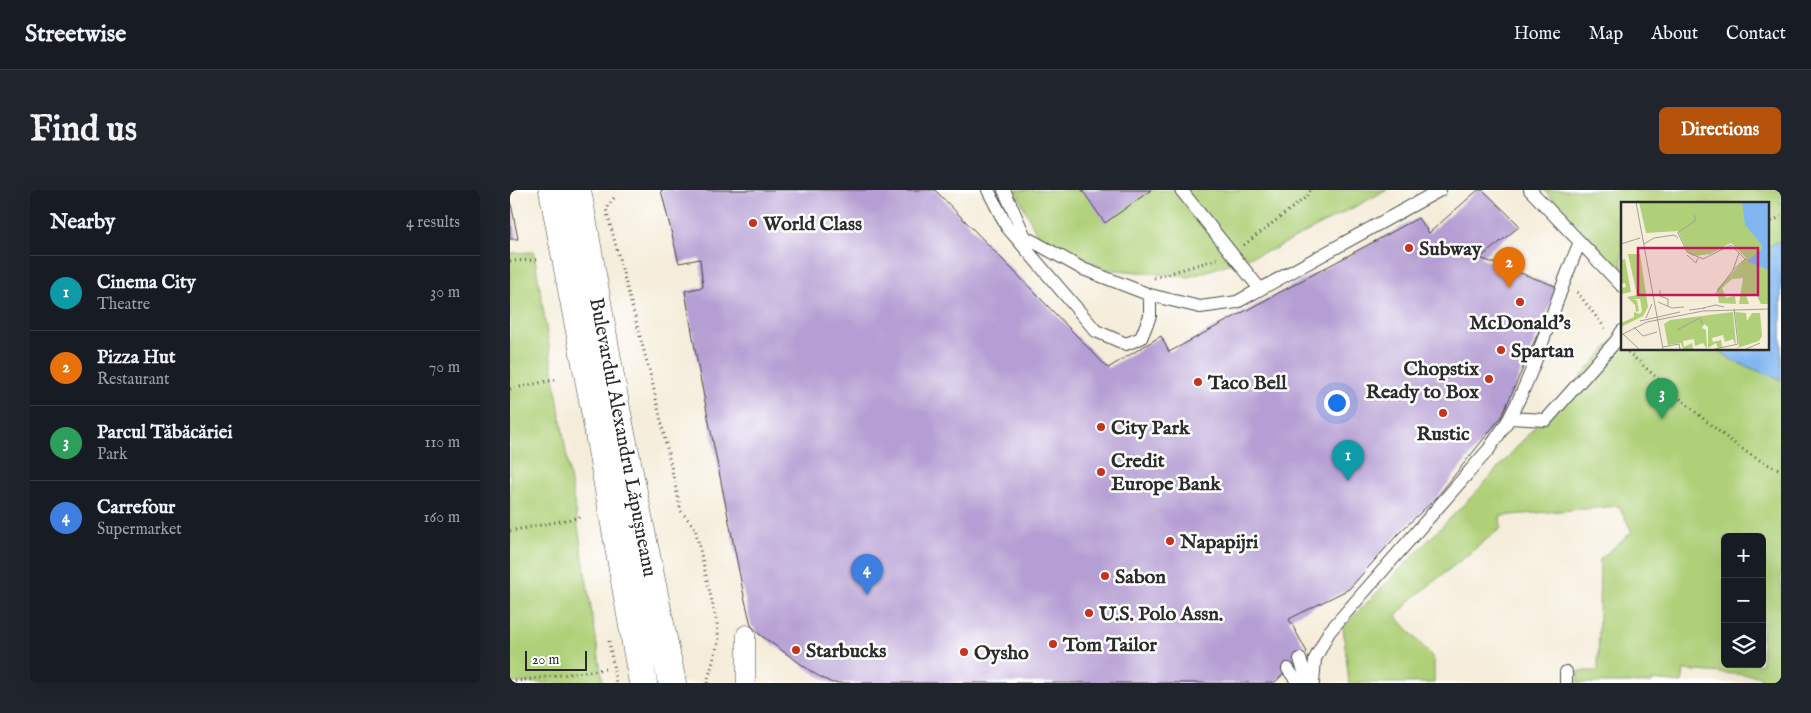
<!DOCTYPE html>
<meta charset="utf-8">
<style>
:root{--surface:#171b24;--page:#20242c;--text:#f1f3f6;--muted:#9ea1a6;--line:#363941;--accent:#b45309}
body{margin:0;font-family:"IM FELL English",serif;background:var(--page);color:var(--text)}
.controls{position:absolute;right:15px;bottom:15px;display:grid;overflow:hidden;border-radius:8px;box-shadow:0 5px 20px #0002}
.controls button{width:45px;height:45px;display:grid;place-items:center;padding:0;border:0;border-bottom:1px solid var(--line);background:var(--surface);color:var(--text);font:25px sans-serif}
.scale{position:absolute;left:15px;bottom:12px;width:62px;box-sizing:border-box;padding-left:5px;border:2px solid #2b2b2b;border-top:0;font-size:14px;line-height:18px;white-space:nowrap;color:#2b2b2b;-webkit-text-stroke:4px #fff;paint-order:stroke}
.you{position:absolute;left:826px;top:212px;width:18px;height:18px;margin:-12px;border:4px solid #fff;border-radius:50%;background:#1a73e8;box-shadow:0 0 0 8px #1a73e833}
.badge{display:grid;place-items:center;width:32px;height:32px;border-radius:50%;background:var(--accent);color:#fff;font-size:16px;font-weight:700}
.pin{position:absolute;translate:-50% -41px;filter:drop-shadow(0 1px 2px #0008)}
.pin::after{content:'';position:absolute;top:26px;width:18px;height:15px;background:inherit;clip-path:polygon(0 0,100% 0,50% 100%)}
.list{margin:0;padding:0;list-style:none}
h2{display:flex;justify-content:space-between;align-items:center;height:65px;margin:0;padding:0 20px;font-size:21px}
h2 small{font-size:16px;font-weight:400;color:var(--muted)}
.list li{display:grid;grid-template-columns:32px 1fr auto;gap:15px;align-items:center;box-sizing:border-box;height:75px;padding:0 20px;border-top:1px solid var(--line)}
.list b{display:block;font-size:19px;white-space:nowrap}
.list p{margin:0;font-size:16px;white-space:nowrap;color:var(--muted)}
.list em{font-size:16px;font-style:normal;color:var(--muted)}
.icon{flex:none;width:28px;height:28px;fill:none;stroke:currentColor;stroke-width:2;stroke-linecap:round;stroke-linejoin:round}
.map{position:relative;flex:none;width:1271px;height:493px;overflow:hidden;border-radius:8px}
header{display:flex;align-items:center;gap:30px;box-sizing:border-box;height:70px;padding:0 25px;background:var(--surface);border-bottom:1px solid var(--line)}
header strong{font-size:24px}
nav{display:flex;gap:28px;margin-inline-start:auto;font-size:18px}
.intro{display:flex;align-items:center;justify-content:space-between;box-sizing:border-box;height:120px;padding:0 30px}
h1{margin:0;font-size:35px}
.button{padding:12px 22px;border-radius:8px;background:var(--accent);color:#fff;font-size:18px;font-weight:700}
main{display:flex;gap:30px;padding:0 30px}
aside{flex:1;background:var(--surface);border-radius:8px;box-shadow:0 5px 20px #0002}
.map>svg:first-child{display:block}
</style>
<header>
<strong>Streetwise</strong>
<nav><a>Home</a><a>Map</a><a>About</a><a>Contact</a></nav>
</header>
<div class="intro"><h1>Find us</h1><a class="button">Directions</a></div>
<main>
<aside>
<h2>Nearby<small>4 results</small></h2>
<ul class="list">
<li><span class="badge" style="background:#0f9aa8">1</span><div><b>Cinema City</b><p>Theatre</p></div><em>30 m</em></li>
<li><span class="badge" style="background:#e8710a">2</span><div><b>Pizza Hut</b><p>Restaurant</p></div><em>70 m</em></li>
<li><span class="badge" style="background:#2e9e5b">3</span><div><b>Parcul Tăbăcăriei</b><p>Park</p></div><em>110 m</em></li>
<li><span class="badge" style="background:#3f7fe0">4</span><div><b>Carrefour</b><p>Supermarket</p></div><em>160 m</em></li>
</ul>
</aside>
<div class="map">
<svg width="1271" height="493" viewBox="0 0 1271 493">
<rect width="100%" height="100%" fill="#fff"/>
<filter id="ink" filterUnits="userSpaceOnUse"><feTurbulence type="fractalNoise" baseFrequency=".02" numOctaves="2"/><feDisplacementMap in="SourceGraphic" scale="10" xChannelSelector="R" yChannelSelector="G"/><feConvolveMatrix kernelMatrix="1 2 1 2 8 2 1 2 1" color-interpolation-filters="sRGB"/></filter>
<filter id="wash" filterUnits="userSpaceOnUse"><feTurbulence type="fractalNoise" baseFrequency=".0096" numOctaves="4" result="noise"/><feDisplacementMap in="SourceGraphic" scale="20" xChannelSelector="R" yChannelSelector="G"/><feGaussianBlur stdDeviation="1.12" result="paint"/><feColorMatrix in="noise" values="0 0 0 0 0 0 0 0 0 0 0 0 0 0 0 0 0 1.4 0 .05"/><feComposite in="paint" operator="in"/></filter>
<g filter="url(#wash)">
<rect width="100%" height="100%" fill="#f5edda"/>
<path fill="#afd078" stroke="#6d7e52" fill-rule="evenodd" d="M 506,0 L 877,0 L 764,59 L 679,87 L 596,79 L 530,51 Z
M 1034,0 L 1271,0 L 1271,493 L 1251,493 L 1251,486 L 1174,480 L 1172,493 L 1143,490 L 1142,493 L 1068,493 L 1068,481 L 1088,481 L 1090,369 L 1122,342 L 1109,316 L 990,326 L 991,338 L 902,409 L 886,426 L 924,469 L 924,493 L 839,493 L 833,437 L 969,299 L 1112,141 L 1112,159 L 1257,159 L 1257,14 L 1112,14 L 1112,82 ZM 1215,347 L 1252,347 L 1252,474 L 1215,474 Z
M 24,62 L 93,493 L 0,493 L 0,63 Z"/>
<path fill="#81b6f0" stroke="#56708e" d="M 1271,50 L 1271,190 L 1223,171 L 1208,159 L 1257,159 L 1257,57 Z"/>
<g id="blocks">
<path fill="#b59ed3" d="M 151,0 L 425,0 L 598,178 L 651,146 L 659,162 L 908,28 L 919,43 L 968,0 L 973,0 L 1010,36 L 970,68 L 1048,97 L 992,226 L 927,307 L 889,343 L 839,399 L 779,429 L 797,462 L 764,493 L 322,493 L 305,484 L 249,444 L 241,435 L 234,406 L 189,182 L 175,101 L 193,97 L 190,69 L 169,73 Z
M 572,0 L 641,0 L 595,33 Z
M 0,13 L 1,13 L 8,49 L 0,49 Z"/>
</g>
</g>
<g filter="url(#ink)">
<use href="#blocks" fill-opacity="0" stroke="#494845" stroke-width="1"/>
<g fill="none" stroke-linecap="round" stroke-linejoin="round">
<g stroke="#494845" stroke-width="14">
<path id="service" d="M 478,0 L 497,37 L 586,141 L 616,154 L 631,148 L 640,126 L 640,105
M 494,0 L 515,47 L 573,79 L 640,105 L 690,117 L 727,112 L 930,0
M 671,0 L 750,99
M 1020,0 L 1112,96
M 1000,228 L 1036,230 L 1106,151 L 1112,141
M 790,469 L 798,493
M 778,479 L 788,493
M 803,493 L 805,469 L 819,442 L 979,259 C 986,248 994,238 1000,227 C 1029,173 1045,109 1070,52
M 1056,493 L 1056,482"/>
</g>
<g stroke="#494845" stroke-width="19">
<path id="pedestrian" d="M 236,493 L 236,444"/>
</g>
<g stroke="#494845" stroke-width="29">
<path id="secondary" d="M 43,0 L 84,215 L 133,493
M 67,0 L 105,214 L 162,493"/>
</g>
<path stroke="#494845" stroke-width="3" stroke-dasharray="1 4" stroke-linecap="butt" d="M 104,8 L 96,19 L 142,191 L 171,321 L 185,338 L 207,433 L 209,450 L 197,493
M 1257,33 L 1271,27
M 734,55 L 795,8 L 801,0
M 0,71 L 27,70
M 644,88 L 707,69
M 1067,102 L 1095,138
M 1118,162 C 1145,186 1172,211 1200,234 C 1222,252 1244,270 1271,280
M 0,199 L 49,189
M 0,341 L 71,327
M 99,451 L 106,493
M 0,492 L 95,479"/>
<use href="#service" stroke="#fff" stroke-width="12"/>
<use href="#pedestrian" stroke="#fff" stroke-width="18"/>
<use href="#secondary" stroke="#fff" stroke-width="28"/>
</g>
</g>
<g fill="#c8321e" stroke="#fff" stroke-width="2">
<circle cx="243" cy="33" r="5"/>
<circle cx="899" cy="58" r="5"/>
<circle cx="1010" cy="112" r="5"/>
<circle cx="991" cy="160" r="5"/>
<circle cx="979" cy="189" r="5"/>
<circle cx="688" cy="192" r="5"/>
<circle cx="933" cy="223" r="5"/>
<circle cx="591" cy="237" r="5"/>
<circle cx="591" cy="282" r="5"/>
<circle cx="660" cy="351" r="5"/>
<circle cx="595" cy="386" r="5"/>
<circle cx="579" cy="423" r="5"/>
<circle cx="543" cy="454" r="5"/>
<circle cx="286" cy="460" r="5"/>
<circle cx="454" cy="462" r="5"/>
</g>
<g text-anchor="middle" stroke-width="5" stroke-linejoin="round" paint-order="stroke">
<g font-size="20" font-weight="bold" fill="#2b2b2b" stroke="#fff" text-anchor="start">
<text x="253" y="40">World Class</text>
<text x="909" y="65">Subway</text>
<text x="1010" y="139" text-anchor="middle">McDonald's</text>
<text x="1001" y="167">Spartan</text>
<text x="969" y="185" text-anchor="end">Chopstix<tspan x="969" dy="23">Ready to Box</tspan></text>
<text x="698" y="199">Taco Bell</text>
<text x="601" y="244">City Park</text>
<text x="933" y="250" text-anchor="middle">Rustic</text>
<text x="601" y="277">Credit<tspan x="601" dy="23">Europe Bank</tspan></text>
<text x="670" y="358">Napapijri</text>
<text x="605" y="393">Sabon</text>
<text x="589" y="430">U.S. Polo Assn.</text>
<text x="553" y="461">Tom Tailor</text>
<text x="296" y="467">Starbucks</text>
<text x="464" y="469">Oysho</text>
</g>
<g font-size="20" fill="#2b2b2b" stroke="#fff">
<text transform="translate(114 247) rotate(79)" y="7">Bulevardul Alexandru Lăpușneanu</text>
</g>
</g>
<g transform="translate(1111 12)">
<rect width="148" height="148" fill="#f5edda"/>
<path d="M 18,0 L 147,0 L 147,102 L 140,102 L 135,92 L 128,92 L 125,93 L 128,102 L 118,102 L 122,76 L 111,77 L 101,86 L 105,96 L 114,94 L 115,102 L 98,101 L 96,87 L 125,56 L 110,41 L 89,52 L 73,54 L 67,51 L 57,29 L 25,31 ZM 7,52 L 19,52 L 27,105 L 22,114 L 0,125 L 0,121 L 13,115 L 13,110 L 19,112 L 21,109 L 19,97 L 11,97 L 16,98 L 18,109 L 15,110 L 14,103 L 6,95 L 16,93 ZM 4,57 L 10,90 L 0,92 L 0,86 L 5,85 L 4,81 L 0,82 L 0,58 ZM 112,110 L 115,143 L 112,137 L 104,140 L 102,133 L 91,136 L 92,140 L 100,138 L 101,145 L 97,146 L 95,141 L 87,146 L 87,125 L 83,122 L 81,126 L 85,128 L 86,147 L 82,141 L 74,144 L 73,137 L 62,139 L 63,145 L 71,141 L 72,147 L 62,147 L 60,141 L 47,143 L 43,122 L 49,118 ZM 114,110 L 125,111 L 126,119 L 131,111 L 139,111 L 141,134 L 138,139 L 116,146 L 118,144 Z" fill="#afd078"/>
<path d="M 121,0 L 147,0 L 147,68 L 126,59 L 140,48 L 141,43 L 124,23 Z" fill="#81b6f0"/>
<path fill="none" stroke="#a49f94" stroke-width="1" d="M 15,0 L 42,147M 56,31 L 74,19 L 74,13M 57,31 L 66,50 L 82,57 L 110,43 L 124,57 L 112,68M 0,42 L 19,36M 23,42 L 33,36 L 53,33 L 57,36M 66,53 L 75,61 L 77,56M 39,88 L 39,94 L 47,97 L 47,104M 93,94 L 112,68 L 118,51M 37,100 L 51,106 L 63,105M 82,106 L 95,103 L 103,105M 68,108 L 84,106M 25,116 L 31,102M 19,119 L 59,110M 13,125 L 22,134 L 36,130M 56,128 L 79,116 L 82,123M 2,132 L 18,147M 0,133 L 26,120 L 82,109 L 148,107M 42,145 L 58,142 L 59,147M 94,147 L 117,142 L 113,107M 125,147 L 139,141"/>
<path fill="#c2185b" fill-opacity="0.15" stroke="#c2185b" stroke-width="2.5" d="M 17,46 L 137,46 L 137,93 L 17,93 Z"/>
<rect width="148" height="148" fill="none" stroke="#2b2b2b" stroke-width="2.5"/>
</g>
</svg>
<div class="controls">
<button>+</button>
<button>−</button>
<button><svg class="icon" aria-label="layers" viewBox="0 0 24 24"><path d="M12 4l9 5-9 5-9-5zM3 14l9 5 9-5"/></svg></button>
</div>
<div class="scale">20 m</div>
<div class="you"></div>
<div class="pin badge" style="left:838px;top:291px;background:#0f9aa8">1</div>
<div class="pin badge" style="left:999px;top:98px;background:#e8710a">2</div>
<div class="pin badge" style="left:1152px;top:229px;background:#2e9e5b">3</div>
<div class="pin badge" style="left:357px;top:405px;background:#3f7fe0">4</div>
</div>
</main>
